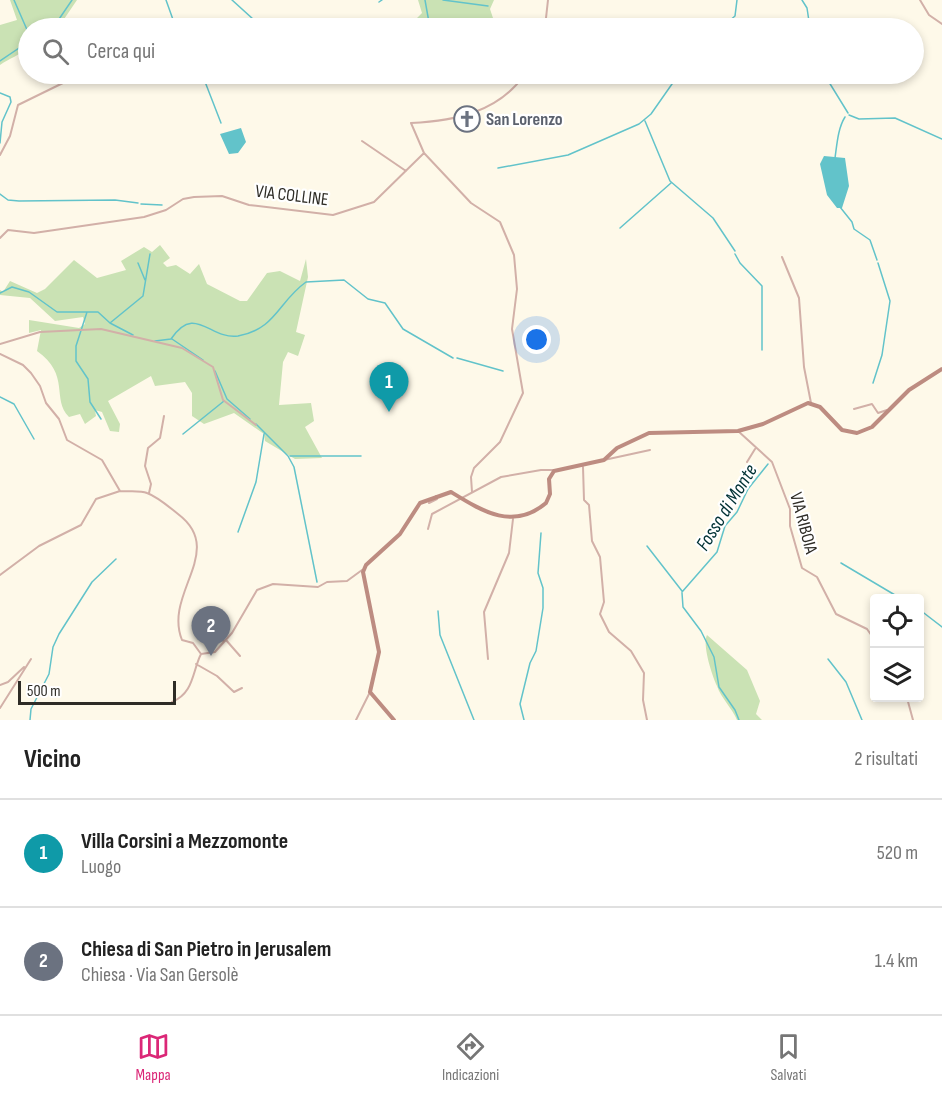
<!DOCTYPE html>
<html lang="it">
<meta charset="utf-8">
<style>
:root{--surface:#fff;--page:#f2f2f2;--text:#222;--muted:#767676;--line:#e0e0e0;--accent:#db2777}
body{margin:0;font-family:"Sofia Sans Condensed",sans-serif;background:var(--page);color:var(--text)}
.controls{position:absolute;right:18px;bottom:18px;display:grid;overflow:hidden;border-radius:6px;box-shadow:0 3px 9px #0003}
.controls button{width:54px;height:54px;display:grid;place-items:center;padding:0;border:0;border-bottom:2px solid var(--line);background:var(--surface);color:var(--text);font:30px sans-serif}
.scale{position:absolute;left:18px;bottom:15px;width:158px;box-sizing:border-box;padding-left:6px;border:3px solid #2e2c26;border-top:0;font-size:16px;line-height:21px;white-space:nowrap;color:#2e2c26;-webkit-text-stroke:4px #fff;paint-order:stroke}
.you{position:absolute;left:537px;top:340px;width:21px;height:21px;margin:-15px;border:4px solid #fff;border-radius:50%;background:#1a73e8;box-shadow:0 0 0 9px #1a73e833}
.badge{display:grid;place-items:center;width:39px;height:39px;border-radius:50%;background:var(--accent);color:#fff;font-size:20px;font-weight:700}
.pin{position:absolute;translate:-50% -50px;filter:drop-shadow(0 2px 3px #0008)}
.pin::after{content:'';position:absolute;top:32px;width:21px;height:18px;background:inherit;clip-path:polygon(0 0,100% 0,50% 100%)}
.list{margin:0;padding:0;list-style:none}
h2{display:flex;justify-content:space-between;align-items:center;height:78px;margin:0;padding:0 24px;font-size:26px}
h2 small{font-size:20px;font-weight:400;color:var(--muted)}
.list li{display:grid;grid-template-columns:39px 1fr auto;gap:18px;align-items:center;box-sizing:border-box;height:108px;padding:0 24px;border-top:2px solid var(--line)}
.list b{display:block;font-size:22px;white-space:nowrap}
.list p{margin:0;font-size:20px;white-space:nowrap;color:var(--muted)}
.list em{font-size:20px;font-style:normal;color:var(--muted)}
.icon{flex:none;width:33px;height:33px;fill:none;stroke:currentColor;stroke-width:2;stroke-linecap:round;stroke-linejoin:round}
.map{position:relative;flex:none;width:942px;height:720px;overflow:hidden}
.search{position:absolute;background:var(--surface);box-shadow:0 3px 9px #0003;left:18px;right:18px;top:18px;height:66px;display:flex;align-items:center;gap:15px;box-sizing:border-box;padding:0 21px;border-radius:33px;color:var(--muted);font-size:22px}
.sheet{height:294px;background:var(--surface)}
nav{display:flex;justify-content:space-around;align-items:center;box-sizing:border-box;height:84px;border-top:2px solid var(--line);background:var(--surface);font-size:16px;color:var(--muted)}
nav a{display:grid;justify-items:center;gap:3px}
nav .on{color:var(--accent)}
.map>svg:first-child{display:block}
</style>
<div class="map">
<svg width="942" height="720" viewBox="0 0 942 720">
<rect width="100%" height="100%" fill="#fef9e9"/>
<path fill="#cae2b4" d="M 10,0 L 77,0 L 58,28 L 28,28 L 28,47 C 19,56 10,58 0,65 L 0,25 L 17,20 Z
M 418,0 L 494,0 L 490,9 L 495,24 L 492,28 L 416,28 L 413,22 L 422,13 Z
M 160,245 L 170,258 L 163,263 L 167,267 L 176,265 L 190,274 L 199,264 L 207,284 L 240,301 L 247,301 L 267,273 L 280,271 L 300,281 L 306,259 L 308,277 L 296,332 L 305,335 L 298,356 L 288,352 L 283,362 L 279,405 L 311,403 L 314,421 L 305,427 L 322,458 L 295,459 L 265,441 L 264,434 L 234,413 L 204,424 L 192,416 L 192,393 L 185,382 L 155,386 L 151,376 L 108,401 L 120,424 L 119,432 L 110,431 L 102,412 L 95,410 L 96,416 L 85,424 L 80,414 L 69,417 C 51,399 71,375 37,351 L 41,330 L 29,333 L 29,320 L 79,328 L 85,324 L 83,317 L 55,321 L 30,298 L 0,295 L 0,290 L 3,292 L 10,281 L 37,293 L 45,289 L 74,260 L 97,278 L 126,270 L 121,261 L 144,247 L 152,252 Z
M 707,635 L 747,670 L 760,701 L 756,714 L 762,720 L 737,720 C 732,708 721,698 717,686 C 712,675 702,645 707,635 Z"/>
<path fill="#62c3ca" d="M 241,128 L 246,142 L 238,153 L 229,154 L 220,134 Z
M 824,156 L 845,158 L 849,186 L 842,208 L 837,208 L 827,195 L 820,164 Z"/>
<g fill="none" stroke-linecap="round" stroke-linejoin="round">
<path stroke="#62c3ca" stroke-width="1.5" d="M 14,0 L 28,32
M 166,0 L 176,28
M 232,0 L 263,28
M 425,0 L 430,28
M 443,0 L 488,6
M 802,0 L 807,8 L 810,28
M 379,2 L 382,0
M 53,28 L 72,0
M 721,28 L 735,16 L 737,0
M 0,61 L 28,42
M 202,74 L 221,123
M 824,74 L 848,113
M 0,93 L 10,97 L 11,102 L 2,122 L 0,143
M 849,115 L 859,119 L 895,118 L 942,139
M 645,121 L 670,181 L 713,218 L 735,251
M 835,158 C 837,144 838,128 845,117
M 498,168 L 568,155 L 639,124 L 651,114 L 679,74
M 0,194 L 8,200 L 19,201 L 115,200 L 138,203
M 141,204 L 162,205
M 840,207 L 852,222 L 854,229 L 870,240 L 877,260
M 620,228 L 671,183
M 735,254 L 740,263 L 762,286 L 762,350
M 138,263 L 145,280
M 0,293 L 12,287 L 29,292 L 57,312 L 98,312 L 110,323 L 133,335
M 87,312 L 76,346 L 76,361 L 88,379 L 90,402 L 101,419
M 110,323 L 143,296 L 150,254
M 171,339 C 195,303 210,340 238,336 C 276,329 278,302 306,282 L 344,280 L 368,299 L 385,303 L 403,329 L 453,358
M 172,339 L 203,360
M 155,341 L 171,339
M 457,358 L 503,371
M 215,371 L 227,399 L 250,419
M 873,383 L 882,355 L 890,301 L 878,263
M 0,397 L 14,404 L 34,439
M 256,424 L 288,456 L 294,467 L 317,582
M 183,434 L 224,401
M 290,456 L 361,456
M 238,532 L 256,482 L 264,434
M 647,546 L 682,591
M 841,563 L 900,598
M 682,592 L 717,552 L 725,526 L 737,512 L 748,489 L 768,464
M 682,593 L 683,607 L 701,631 L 714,657 L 719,687 L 735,710 L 739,720
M 920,610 L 942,627
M 438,611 L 440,635 L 474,720
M 828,659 L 846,682 L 862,720
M 30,720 L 31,709 L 49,674 L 53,647 L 59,634 L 92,582 L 116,559
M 524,720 L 520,704 L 530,663 L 536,651 L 543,608 L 543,588 L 538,573 L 541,533"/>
<path stroke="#d2b0a8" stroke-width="2" d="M 920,0 L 929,15 L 942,24
M 542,28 L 546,18 L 548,0
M 362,141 L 406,171
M 424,153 L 411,123 C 455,121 499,112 525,74
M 0,155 L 10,136 L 18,105 L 67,81
M 0,238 L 8,230 L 34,233 L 144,217 L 166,210 L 183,199 L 194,197 L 222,196 L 249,205 L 333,215 L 374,202 L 424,153 L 471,203 L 500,222 L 514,255 L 517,289 L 512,329 L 523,393 L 500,442 L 474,468 L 471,477 L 472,492
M 782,257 L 799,298 L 804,367 L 811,403
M 0,344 L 40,332 L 101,329 L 182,348 L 213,367 L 223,400 L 256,425
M 0,354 L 23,365 L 31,373 L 40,386 L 46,403 L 59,419 L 67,440 L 102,460 L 120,491 C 128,492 140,490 147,493 C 158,497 169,507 178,514 C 227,551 163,593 182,640 L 193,643 L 201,654
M 854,409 L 872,404 L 878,413 L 887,410
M 738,431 L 772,462 L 790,509 L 790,526 L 802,568 L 817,577 L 836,614 L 867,629 L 874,639
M 604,460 L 650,450
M 747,462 L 755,449
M 583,467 L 584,500 L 589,505 L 592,541 L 600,557 L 604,602 L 600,614 L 609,632 L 631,651 L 644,673 L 643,700 L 647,720
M 149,493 L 151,484 L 145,466 L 148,448 L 160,438 L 164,416
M 429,503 L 437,499 L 436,496
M 428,529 L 432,514 L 501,477 L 541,470 L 557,470
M 0,575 L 39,546 L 81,525 L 96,499 L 120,491
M 208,635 L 224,641
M 226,640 L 240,656
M 201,654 L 215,652 L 232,633 L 257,590 L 273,584 L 318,587 L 327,582 L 347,581 L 362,570
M 488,659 L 484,612 L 509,553 L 513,519
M 196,664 L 217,676 L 234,692 L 242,688
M 0,685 L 8,682 L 24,667
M 907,698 L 913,720
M 172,702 C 194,693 192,672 201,654
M 0,708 L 31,659
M 356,720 L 370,692"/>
<path stroke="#bd8c81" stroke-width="4" d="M 394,720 L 370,692 L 379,652 L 363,572 L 366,565 L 400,534 L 420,503 L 451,492 C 482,511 513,531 546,503 L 550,494 L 549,479 L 554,471 L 604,460 L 617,448 L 649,433 L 738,431 L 763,424 L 808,403 L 820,407 L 842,430 L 857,433 L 872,427 L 909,390 L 942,369"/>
</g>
<defs>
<g id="church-ring" transform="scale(1.35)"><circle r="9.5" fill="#fff" stroke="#6b7280" stroke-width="1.5"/><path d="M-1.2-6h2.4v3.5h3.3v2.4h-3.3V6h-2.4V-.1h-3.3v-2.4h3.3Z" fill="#6b7280"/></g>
</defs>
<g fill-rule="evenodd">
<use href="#church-ring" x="467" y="119"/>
</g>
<g text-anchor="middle" stroke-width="4.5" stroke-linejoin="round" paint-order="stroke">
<g font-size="18" font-weight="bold" fill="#5b616d" stroke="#fff" text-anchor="start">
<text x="486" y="125">San Lorenzo</text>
</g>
<g font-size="18" fill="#2e2c26" stroke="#fff">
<text transform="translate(292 195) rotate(7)" y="6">VIA COLLINE</text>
<text transform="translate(804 523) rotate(75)" y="6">VIA RIBOIA</text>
</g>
<g font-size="20" font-style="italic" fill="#003134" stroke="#fff">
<text transform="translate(726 507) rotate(-58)" y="7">Fosso di Monte</text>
</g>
</g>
</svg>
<div class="controls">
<button><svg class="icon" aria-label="locate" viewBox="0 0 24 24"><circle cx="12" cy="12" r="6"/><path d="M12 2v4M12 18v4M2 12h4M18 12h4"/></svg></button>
<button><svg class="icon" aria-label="layers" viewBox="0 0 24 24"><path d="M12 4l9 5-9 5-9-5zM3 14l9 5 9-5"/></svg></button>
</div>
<div class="scale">500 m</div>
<div class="you"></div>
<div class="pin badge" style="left:389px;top:412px;background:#0f9aa8">1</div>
<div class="pin badge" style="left:211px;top:656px;background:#6b7280">2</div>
<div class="search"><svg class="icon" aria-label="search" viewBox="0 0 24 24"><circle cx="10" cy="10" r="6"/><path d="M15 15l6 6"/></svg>Cerca qui</div>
</div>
<section class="sheet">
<h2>Vicino<small>2 risultati</small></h2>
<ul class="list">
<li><span class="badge" style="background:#0f9aa8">1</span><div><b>Villa Corsini a Mezzomonte</b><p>Luogo</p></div><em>520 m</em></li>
<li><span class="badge" style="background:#6b7280">2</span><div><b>Chiesa di San Pietro in Jerusalem</b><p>Chiesa · Via San Gersolè</p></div><em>1.4 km</em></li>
</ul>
</section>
<nav>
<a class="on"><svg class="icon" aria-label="map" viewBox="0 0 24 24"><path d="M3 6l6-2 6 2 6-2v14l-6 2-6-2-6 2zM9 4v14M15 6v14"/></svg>Mappa</a>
<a><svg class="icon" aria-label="directions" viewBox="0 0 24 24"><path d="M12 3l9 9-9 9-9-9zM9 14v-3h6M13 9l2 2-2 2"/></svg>Indicazioni</a>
<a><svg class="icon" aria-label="saved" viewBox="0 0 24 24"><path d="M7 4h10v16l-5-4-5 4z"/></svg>Salvati</a>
</nav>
